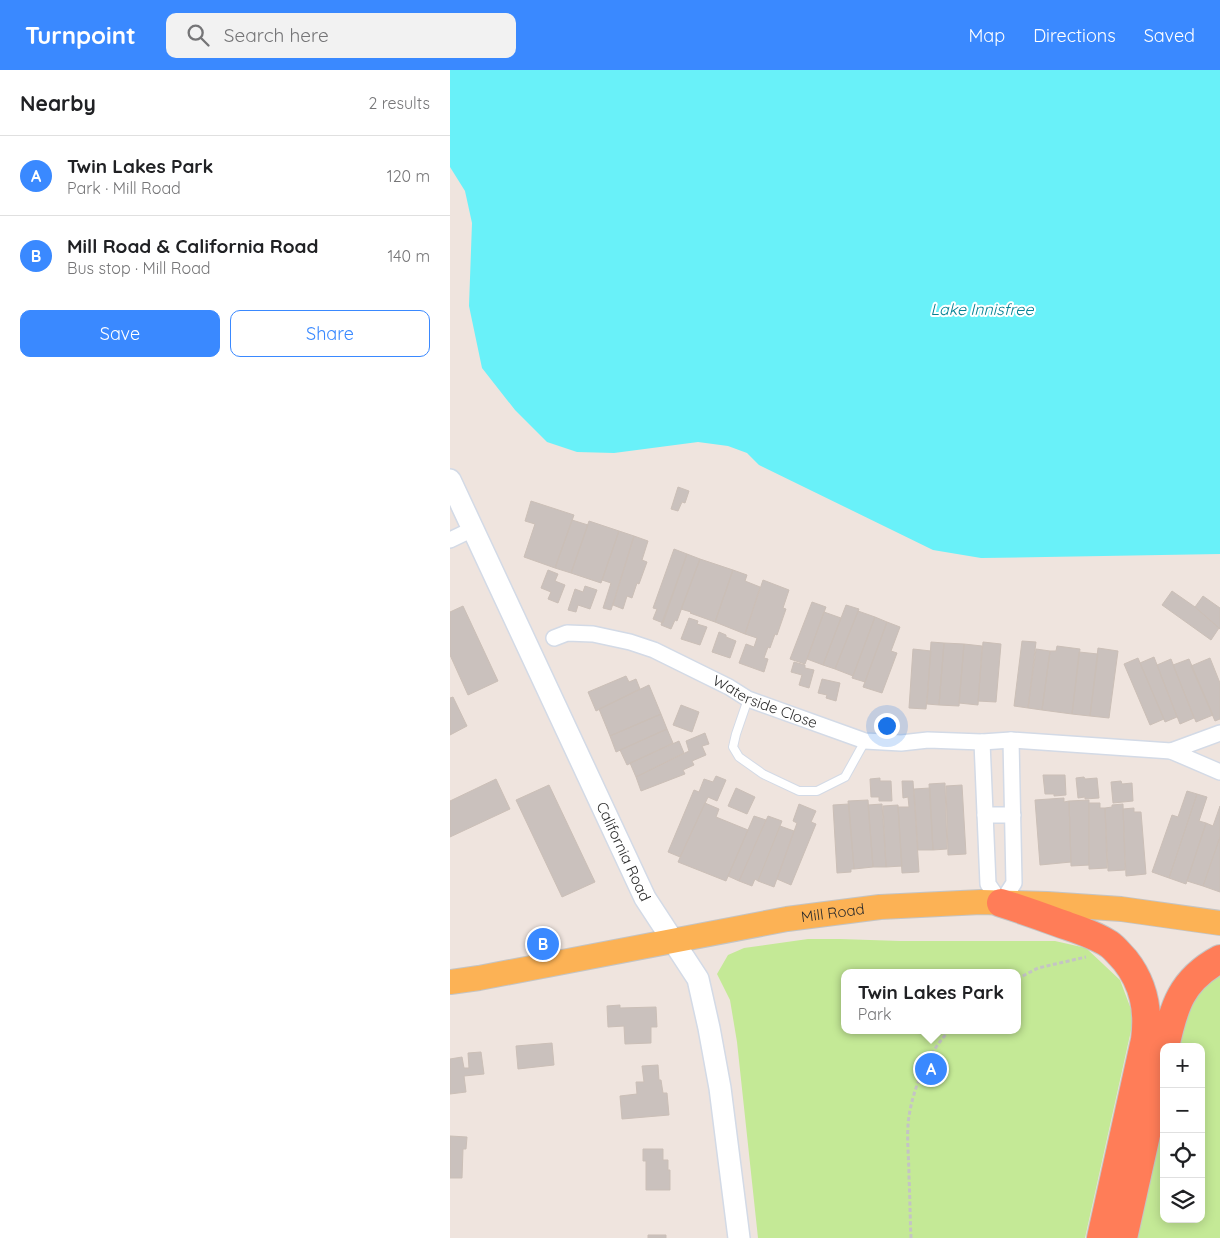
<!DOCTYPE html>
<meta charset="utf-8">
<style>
:root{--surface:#fff;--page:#f2f2f2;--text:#202124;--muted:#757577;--line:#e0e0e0;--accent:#3a89ff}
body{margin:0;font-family:Quicksand,sans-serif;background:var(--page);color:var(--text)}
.controls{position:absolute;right:15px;bottom:15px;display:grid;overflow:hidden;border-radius:10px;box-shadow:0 2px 12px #0003}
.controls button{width:45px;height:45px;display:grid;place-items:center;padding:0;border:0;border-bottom:1px solid var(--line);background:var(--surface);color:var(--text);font:25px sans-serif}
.you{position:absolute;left:436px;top:655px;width:18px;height:18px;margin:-12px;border:4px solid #fff;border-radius:50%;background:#1a73e8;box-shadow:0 0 0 8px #1a73e833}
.badge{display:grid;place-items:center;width:32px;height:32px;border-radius:50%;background:var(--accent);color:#fff;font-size:16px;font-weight:700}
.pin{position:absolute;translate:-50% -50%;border:2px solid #fff;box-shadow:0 1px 5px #0006}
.popup{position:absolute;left:391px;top:899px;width:180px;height:65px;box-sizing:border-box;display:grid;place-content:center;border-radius:10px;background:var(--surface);filter:drop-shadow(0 1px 4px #0005);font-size:16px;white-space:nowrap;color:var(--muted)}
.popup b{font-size:19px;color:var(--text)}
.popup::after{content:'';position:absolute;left:50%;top:100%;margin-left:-10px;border:10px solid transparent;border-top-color:var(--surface)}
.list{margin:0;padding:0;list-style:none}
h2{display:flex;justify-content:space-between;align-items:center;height:65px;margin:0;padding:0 20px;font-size:21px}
h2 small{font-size:16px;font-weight:400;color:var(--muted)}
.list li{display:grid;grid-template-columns:32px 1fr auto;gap:15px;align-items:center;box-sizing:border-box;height:80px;padding:0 20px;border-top:1px solid var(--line)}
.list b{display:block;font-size:19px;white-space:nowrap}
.list p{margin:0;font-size:16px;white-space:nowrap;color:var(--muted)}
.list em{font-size:16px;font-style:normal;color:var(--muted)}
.actions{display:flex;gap:10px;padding:15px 20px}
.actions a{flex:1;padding:11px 0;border:1px solid var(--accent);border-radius:10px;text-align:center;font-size:18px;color:var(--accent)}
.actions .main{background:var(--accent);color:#fff}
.icon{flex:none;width:28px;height:28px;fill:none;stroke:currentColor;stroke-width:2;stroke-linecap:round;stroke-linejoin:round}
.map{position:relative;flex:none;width:770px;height:1168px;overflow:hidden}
header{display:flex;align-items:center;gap:30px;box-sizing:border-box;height:70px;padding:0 25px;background:var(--accent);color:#fff}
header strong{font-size:24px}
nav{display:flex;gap:28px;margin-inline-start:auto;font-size:18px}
.search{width:350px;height:45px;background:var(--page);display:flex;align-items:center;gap:12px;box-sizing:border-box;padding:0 18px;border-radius:10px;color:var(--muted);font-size:19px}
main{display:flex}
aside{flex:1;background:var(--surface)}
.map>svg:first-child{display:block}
</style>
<header>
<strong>Turnpoint</strong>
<div class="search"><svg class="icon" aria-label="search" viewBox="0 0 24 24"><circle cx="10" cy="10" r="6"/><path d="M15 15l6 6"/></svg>Search here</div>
<nav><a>Map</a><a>Directions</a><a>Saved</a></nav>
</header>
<main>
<aside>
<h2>Nearby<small>2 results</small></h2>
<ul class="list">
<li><span class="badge">A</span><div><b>Twin Lakes Park</b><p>Park · Mill Road</p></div><em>120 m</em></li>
<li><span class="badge">B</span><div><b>Mill Road &amp; California Road</b><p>Bus stop · Mill Road</p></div><em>140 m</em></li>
</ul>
<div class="actions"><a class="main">Save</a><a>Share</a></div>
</aside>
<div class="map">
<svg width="770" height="1168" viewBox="0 0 770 1168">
<rect width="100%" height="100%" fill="#efe4de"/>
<path fill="#c4e996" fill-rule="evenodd" d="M 358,869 L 390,869 L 450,871 L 605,871 L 636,878 L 670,910 L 684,947 L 635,1168 L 308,1168 L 287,972 L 280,930 L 267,904 L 278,885 L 294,878 ZM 395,903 L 567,903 L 567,960 L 395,960 Z
M 770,906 L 770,1168 L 685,1168 L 714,1044 L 714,1149 L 751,1149 L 751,977 L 729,977 L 737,942 L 750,919 Z"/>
<path fill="#69f1f9" d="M 0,0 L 770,0 L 770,484 L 531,488 L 483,480 L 309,395 L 297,383 L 278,376 L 248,372 L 164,383 L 127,382 L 97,372 L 65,340 L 32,298 L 19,236 L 22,153 L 15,121 L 0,97 Z"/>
<path fill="#cac1bd" stroke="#cbbfb7" d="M 228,417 L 239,421 L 235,433 L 232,432 L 228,441 L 221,439 Z
M 81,431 L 124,445 L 105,498 L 74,487 L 85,454 L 75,451 Z
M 122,450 L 138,455 L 121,503 L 105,498 Z
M 139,451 L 169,461 L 151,513 L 121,503 Z
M 169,461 L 184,466 L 161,540 L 153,538 L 161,513 L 152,510 Z
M 184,466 L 198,471 L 192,490 L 197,492 L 189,514 L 187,513 L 182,528 L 177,526 L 173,539 L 163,535 Z
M 224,479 L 237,484 L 213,553 L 203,549 L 207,539 L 203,538 Z
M 237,484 L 250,489 L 227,551 L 225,550 L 221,559 L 211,555 Z
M 250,489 L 283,500 L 265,552 L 240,543 L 241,542 L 231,539 Z
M 98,500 L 108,504 L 105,511 L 115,515 L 108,533 L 98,529 L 101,522 L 91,518 Z
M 283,500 L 297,505 L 295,511 L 310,517 L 295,564 L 265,552 Z
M 313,510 L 339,520 L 333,538 L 336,539 L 327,565 L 325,564 L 320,578 L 318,577 L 314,588 L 318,589 L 314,602 L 289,593 L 296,574 L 304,577 L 307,568 L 295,564 Z
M 135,516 L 147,520 L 140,539 L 128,535 L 126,542 L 118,540 L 125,519 L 133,522 Z
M 722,521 L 745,537 L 769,558 L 761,570 L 712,535 Z
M 753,526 L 770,538 L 770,559 L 745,537 Z
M 362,532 L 376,537 L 355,594 L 340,589 Z
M 396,535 L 409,539 L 385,599 L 373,595 Z
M 13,536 L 48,611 L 18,625 L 0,585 L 0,542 Z
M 408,541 L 425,547 L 403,606 L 385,599 Z
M 374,542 L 391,548 L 373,595 L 357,589 Z
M 425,547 L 437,552 L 415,612 L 402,608 Z
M 239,548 L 248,551 L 247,554 L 257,557 L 250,575 L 231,569 Z
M 437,552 L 450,557 L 441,581 L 447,583 L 432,623 L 413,617 Z
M 269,562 L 276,565 L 276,567 L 286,571 L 280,588 L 262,582 Z
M 572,571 L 586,572 L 578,638 L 564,636 Z
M 481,572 L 494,573 L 489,635 L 477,634 Z
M 533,572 L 551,574 L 546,632 L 528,631 Z
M 494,573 L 514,574 L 509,636 L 489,635 Z
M 514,574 L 532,576 L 528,635 L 509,633 Z
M 607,576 L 630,579 L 622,644 L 592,640 L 600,581 L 606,581 Z
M 648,578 L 668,581 L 659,648 L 640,646 Z
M 463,579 L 481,581 L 476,639 L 459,638 Z
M 586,579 L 600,581 L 592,640 L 578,638 Z
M 629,582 L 648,584 L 640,646 L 622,644 Z
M 704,587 L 727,647 L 715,652 L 690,593 Z
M 688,588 L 714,649 L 700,655 L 674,594 Z
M 760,588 L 770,613 L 770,649 L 765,651 L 741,596 Z
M 721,589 L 744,648 L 730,654 L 707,595 Z
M 739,589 L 763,645 L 746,652 L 723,595 Z
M 344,592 L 355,595 L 355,598 L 364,600 L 359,618 L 349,615 L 352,605 L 341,602 Z
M 176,606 L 179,612 L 186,609 L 190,619 L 146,641 L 138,622 Z
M 372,609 L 390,613 L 386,631 L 376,628 L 377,625 L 368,623 Z
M 199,615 L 211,644 L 160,666 L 149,639 Z
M 3,627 L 17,656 L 0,665 L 0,628 Z
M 231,635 L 249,642 L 242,662 L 223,655 Z
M 211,644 L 217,659 L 166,682 L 160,666 Z
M 217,659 L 223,673 L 177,695 L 170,680 Z
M 255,663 L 259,674 L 252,676 L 256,685 L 242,691 L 244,695 L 233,700 L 235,704 L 191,721 L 186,707 L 239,681 L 236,671 Z
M 229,671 L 234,683 L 186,707 L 180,693 Z
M 593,705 L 615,705 L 616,725 L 604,726 L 604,724 L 595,724 Z
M 266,706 L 276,710 L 267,731 L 258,727 L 230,787 L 218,782 L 244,720 L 249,722 L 254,709 L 263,712 Z
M 634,707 L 635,709 L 647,708 L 649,728 L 635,729 L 635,727 L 628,728 L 626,708 Z
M 430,708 L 430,711 L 441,711 L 442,731 L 429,731 L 429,727 L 421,727 L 420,709 Z
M 46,709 L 60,739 L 0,767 L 0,731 Z
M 452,711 L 463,711 L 469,802 L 452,803 L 448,737 L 459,737 L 458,727 L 453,728 Z
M 671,711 L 672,714 L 682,713 L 683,731 L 663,733 L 661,712 Z
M 495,713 L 497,779 L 483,780 L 479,714 Z
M 99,715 L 145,812 L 112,827 L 66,730 Z
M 512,715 L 516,784 L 498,785 L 496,716 Z
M 286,718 L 305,727 L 297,744 L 278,736 Z
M 480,718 L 483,780 L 468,780 L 464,719 Z
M 737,721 L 747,724 L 719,808 L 702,802 L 722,745 L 728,747 Z
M 747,724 L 757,727 L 749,751 L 756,753 L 736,814 L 719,808 Z
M 614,728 L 614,732 L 619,731 L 621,792 L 590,795 L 585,730 Z
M 418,730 L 423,797 L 404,799 L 398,731 Z
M 639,730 L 639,795 L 621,796 L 619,731 Z
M 255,733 L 269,739 L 266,747 L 298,760 L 276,811 L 228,792 Z
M 639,733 L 650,733 L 650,738 L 655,738 L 657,798 L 639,799 Z
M 349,734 L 366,741 L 361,752 L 366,754 L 341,815 L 327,809 L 347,753 L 343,751 Z
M 399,734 L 404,799 L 401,799 L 401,802 L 387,803 L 383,735 Z
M 432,734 L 436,797 L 423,797 L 418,735 Z
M 673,734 L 675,800 L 658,801 L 655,738 L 662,737 L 662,735 Z
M 448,735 L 452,796 L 436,797 L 433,736 Z
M 770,736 L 770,767 L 753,816 L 737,811 L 756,753 L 763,756 Z
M 684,738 L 684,742 L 691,742 L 696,804 L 676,806 L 673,739 Z
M 304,746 L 316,750 L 289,811 L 278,806 Z
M 318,746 L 332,751 L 308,811 L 305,809 L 302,816 L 289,811 Z
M 330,756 L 344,761 L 324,817 L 308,811 Z
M 770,767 L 770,822 L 753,816 Z
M 170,935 L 170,938 L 206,937 L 207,957 L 201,957 L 201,973 L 175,974 L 174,956 L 158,957 L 157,936 Z
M 102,973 L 104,995 L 68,999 L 66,976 Z
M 31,982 L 34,1004 L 14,1006 L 16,1022 L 0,1024 L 0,989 L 12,987 L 14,998 L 19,998 L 18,983 Z
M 208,995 L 209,1010 L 211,1010 L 213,1023 L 217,1023 L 219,1045 L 172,1049 L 170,1026 L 187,1024 L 186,1012 L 194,1012 L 192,996 Z
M 0,1066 L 17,1067 L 16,1079 L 13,1079 L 12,1108 L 0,1108 Z
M 193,1079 L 213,1079 L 213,1090 L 218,1090 L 218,1100 L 220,1100 L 220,1120 L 196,1120 L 196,1091 L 193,1091 Z
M 198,1165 L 216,1165 L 216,1168 L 198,1168 Z"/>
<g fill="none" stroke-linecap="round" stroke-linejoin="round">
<g stroke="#d3dae6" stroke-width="10">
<path id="lane" d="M 298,629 L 286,664 L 283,677 L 289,687 L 313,704 L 349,721 L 367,721 L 395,707 L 415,671"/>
</g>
<g stroke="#d3dae6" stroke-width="18">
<g id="street">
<path d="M 0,470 L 23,459"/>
<path id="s1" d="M 104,568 L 117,563 L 143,564 L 180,572 L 204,580 L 279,617 L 298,629 L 415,671 L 451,673 L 478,670 L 532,672 L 561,670 L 721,681"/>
<path d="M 770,663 L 721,681 L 770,702"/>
<path d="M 532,672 L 538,814 L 551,833 L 564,813 L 561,670"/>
<path d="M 535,745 L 563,745"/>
</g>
</g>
<g stroke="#d3dae6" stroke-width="24">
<g id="secondary">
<path id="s2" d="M 0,410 L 195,828 L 248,909 L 259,958 L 270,1018 L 289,1168"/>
</g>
</g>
<g stroke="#c4c4c4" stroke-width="26">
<g id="primary">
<path id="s3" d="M 0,912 L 29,908 L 337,849 L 430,837 L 531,832 L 597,834 L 671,839 L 770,853"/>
</g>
</g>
<g stroke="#c4c4c4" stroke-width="30">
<path id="highway" d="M 551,833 C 570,839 590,846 609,853 C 626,859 644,864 659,874 C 665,878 670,885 675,890 C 694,914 699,940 695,970 L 651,1168
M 715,977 C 724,936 731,910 770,889
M 673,1168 L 714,984"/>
</g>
<path stroke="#c4c4c4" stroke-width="3" stroke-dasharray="4 2.5" stroke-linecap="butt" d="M 567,909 L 588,898 L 636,887
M 461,1168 C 460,1148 460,1127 459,1107 C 459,1087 456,1066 459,1046 C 464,1015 478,983 500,960"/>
<use href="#lane" stroke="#fff" stroke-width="8"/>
<use href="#street" stroke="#fff" stroke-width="15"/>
<use href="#secondary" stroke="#fff" stroke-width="21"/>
<use href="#primary" stroke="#fcb255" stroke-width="24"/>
<use href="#highway" stroke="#ff7d58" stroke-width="28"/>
</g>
<g text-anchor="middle" stroke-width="4" stroke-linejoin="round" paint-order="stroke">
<g font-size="15" fill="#2c2c2c" stroke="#fff">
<text dy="5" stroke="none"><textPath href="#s1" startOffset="226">Waterside Close</textPath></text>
<text dy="5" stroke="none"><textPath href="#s2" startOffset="410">California Road</textPath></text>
<text dy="5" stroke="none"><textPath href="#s3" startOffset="389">Mill Road</textPath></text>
</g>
<g font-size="16" font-style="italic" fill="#048093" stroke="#fff">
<text x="532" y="245">Lake Innisfree</text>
</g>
</g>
</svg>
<div class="controls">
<button>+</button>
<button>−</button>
<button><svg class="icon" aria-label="locate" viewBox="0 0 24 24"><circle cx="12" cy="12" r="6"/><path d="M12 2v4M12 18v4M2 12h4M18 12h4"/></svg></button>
<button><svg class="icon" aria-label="layers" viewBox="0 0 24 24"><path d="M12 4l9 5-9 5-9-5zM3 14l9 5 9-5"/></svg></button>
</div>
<div class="you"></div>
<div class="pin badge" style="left:481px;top:999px">A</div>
<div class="popup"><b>Twin Lakes Park</b>Park</div>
<div class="pin badge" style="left:93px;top:874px">B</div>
</div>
</main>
